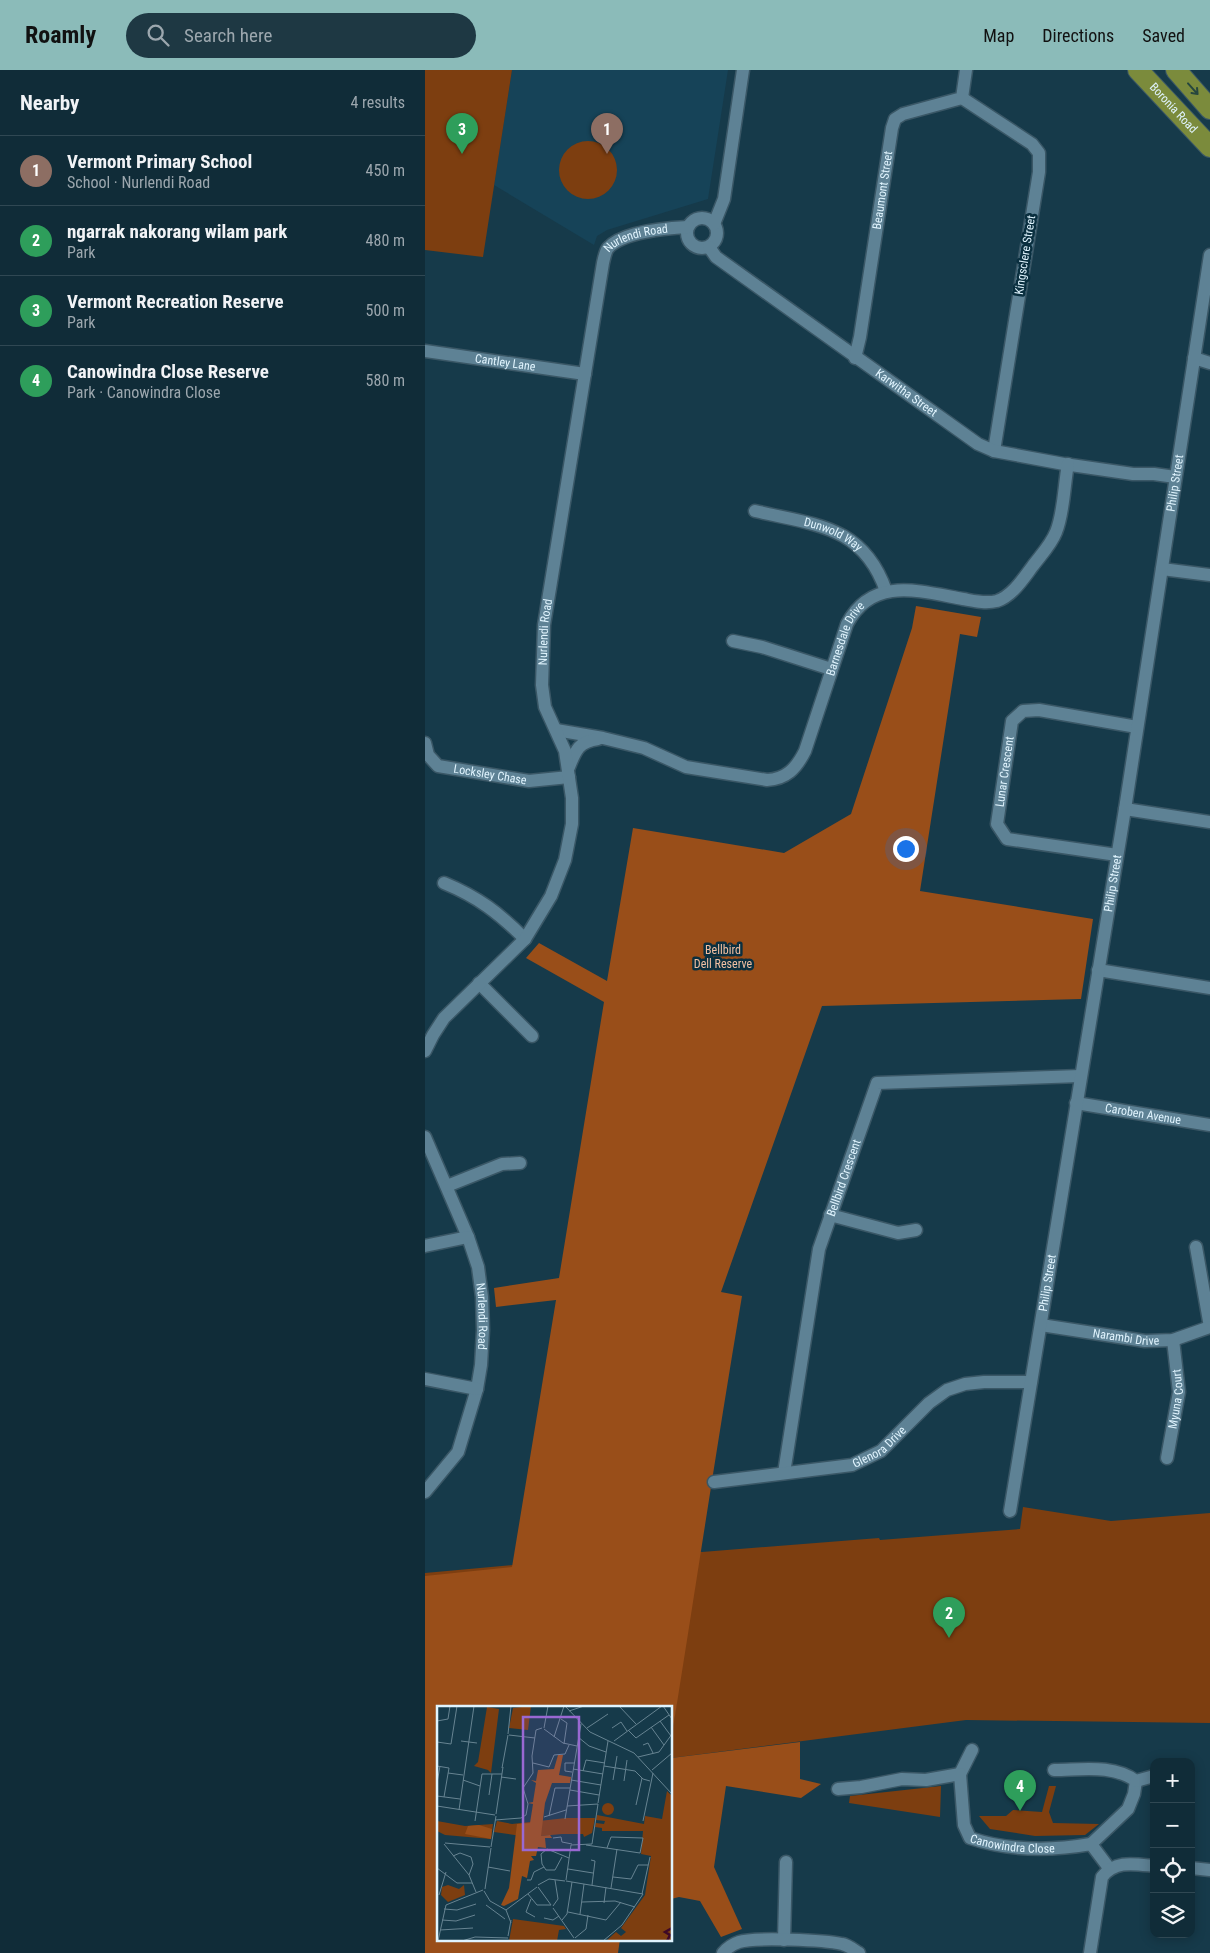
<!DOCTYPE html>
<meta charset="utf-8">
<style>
:root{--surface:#102c38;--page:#1e3843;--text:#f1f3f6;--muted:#9ca7ae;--line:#304853;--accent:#8bbbb9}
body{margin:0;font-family:"Roboto Condensed",sans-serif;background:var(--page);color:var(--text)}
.controls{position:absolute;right:15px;bottom:15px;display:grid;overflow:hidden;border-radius:10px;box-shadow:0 2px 12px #0003}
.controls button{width:45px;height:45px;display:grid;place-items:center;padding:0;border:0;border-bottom:1px solid var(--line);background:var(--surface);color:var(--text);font:25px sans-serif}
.you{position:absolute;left:480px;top:778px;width:18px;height:18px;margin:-12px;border:4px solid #fff;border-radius:50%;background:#1a73e8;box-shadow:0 0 0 8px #1a73e833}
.badge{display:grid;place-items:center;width:32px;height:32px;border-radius:50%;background:var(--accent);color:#fff;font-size:16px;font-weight:700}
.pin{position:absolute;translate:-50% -41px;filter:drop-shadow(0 1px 2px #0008)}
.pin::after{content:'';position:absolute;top:26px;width:18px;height:15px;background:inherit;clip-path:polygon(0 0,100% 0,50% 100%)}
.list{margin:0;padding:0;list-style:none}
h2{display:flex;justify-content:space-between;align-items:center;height:65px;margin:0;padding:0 20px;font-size:21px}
h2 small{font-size:16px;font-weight:400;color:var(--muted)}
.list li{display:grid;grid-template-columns:32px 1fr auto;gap:15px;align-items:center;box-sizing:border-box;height:70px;padding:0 20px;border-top:1px solid var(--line)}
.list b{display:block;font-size:19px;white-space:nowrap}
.list p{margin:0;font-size:16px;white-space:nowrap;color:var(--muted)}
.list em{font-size:16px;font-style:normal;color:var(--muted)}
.icon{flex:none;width:28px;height:28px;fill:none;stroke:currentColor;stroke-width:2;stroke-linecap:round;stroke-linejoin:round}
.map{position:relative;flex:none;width:785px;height:1883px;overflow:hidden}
header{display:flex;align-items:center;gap:30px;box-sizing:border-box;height:70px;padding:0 25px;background:var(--accent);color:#111}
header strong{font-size:24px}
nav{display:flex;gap:28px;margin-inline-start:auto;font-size:18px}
.search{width:350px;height:45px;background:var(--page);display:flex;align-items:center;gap:12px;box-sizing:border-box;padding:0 18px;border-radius:28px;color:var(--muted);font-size:19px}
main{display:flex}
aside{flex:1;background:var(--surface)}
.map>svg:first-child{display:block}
</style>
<header>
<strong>Roamly</strong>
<div class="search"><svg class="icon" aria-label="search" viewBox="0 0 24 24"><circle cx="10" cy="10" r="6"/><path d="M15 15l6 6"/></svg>Search here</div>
<nav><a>Map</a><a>Directions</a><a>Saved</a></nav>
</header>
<main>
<aside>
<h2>Nearby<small>4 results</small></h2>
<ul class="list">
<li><span class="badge" style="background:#8d6e63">1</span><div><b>Vermont Primary School</b><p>School · Nurlendi Road</p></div><em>450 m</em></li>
<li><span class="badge" style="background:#2e9e5b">2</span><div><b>ngarrak nakorang wilam park</b><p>Park</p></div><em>480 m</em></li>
<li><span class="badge" style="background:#2e9e5b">3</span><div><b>Vermont Recreation Reserve</b><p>Park</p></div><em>500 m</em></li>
<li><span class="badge" style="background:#2e9e5b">4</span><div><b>Canowindra Close Reserve</b><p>Park · Canowindra Close</p></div><em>580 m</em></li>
</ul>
</aside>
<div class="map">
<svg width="785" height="1883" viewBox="0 0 785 1883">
<rect width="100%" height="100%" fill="#163a4a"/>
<path fill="#164358" d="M 87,0 L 303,0 L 283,129 L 182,160 L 172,166 L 169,175 L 69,115 Z"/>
<path fill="#7d3e10" d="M 0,0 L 87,0 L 58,187 L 0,180 Z
M134 100a29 29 0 1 1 58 0a29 29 0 1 1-58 0Z
M 598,1437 L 686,1451 L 785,1443 L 785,1653 L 541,1650 L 246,1688 L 246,1671 L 252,1630 L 207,1637 L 14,1637 L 0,1665 L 0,1503 L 88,1495 L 193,1470 L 277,1482 L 454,1468 L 455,1470 L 595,1459 Z
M 516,1716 L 515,1747 L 424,1733 L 425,1726 Z
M 624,1716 L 631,1716 L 624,1742 L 628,1753 L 674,1754 L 660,1765 L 610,1766 L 565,1759 L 554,1746 L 581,1746 L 588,1740 L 617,1742 Z"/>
<path fill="#994e19" d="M 491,536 L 556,547 L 552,567 L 535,564 L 495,821 L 668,849 L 656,929 L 397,936 L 296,1222 L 317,1226 C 292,1374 270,1522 246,1671 L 246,1637 L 14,1637 L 14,1869 L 195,1869 L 193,1883 L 0,1883 L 0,1506 L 87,1497 L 131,1230 L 71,1237 L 69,1218 L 134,1208 L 179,932 L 101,888 L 114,873 L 182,911 L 208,758 L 359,783 L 426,744 L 487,558 Z
M 375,1672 L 375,1709 L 396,1714 L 376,1728 L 301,1716 L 289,1797 L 317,1859 L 296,1867 L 275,1831 L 254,1827 L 246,1829 L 246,1688 Z"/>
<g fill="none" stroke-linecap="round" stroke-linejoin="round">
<g stroke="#3a5766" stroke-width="15">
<g id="minor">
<path d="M 537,28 L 607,74 L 614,83 L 614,102 L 569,381"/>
<circle cx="277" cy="163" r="15"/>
<path d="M 289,154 L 299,129 L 318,0"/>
<path id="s1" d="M 284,177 L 291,187 L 553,374 L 569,381 L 639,394 L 708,404 L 729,404 L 750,407"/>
<path id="s2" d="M 0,281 L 160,304"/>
<path id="s3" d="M 430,288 L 435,267 L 467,58 L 470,49 L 478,44 L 537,28 L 541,0"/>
<path d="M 769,288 L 785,293"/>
<path id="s4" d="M 330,441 C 390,455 438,455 461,521"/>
<path d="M 737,499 L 785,505"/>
<path d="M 308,571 L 337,577 L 406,599"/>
<path id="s5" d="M 131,660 L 178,668 L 219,678 L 261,697 L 342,710 C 361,709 371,699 380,681 L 422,554 C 447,506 494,521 538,529 C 549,531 560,534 572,531 C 587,526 598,509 607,497 C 615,486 626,475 631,462 C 639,443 639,415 643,394"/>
<path id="s6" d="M 0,673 L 3,685 L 13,696 L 104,711 L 144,707"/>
<path d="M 144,697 C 151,679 154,672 173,669"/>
<path d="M 700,739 L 785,752"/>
<path id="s7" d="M 692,785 L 582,769 L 572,754 L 587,651 L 598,641 L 614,640 L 712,657"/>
<path d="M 19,813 C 53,827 74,843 100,869"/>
<path d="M 673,900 L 785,918"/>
<path d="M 54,913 L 107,966"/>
<path id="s8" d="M 0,981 L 8,965 L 19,948 L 100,869 L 126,826 L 140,790 L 147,754 L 147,728 L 140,681 L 120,637 L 117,615 L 119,555 L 178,193 C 179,189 180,182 183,178 C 197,162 242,158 263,157"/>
<path id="s9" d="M 651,1033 L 785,1055"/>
<path id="s10" d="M 0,1067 L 43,1167 L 53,1197 L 57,1227 L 58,1260 L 56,1295 L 52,1319 L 33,1382 L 0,1422"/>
<path d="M 22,1116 L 77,1094 L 95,1093"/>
<path d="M 405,1145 L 473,1163 L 491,1160"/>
<path d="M 0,1176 L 43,1167"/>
<path d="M 771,1177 L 785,1257"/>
<path id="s11" d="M 616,1255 L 720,1271 L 748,1270 L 785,1257"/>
<path d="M 0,1309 L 52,1319"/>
<path id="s12" d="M 742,1388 L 754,1322 L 748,1270"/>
<path id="s13" d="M 359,1403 L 394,1179 L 452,1013 L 655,1006"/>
<path id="s14" d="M 289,1412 L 427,1395 L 456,1381 L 504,1333 L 522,1320 L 540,1314 L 559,1312 L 606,1312"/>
<path id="s15" d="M 585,1441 L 700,739 L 785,185"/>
<path d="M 629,1700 C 656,1700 688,1694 711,1711 L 709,1724 L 703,1739 L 666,1774"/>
<path d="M 535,1704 L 547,1680"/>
<path d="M 711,1711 L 729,1706"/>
<path id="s16" d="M 413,1719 L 436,1717 L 477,1709 L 501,1710 L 535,1704 L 539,1755 L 545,1768 C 584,1781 626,1781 666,1774 L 684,1798"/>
<path d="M 766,1798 L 785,1800"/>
<path d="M 359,1870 L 361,1792"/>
<path d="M 298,1883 C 302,1878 308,1874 314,1872 C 329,1867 400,1870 417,1874 C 423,1875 429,1880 434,1883"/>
<path d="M 665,1883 L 677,1807 C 690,1790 709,1794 729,1796"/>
</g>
</g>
<g stroke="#3a5766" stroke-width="22">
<g id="primary">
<path id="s17" d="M 713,0 L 785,77"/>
<path d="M 751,0 L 785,39"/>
</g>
</g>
<use href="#minor" stroke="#5e8295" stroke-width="12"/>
<use href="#primary" stroke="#7b8b3c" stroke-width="20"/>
</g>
<defs><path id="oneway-shaft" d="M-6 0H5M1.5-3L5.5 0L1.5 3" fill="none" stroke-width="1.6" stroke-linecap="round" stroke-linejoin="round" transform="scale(1.25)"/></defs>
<use stroke="#26463e" href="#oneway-shaft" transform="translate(768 19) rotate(48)"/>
<g text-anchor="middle" stroke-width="5" stroke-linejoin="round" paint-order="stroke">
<g font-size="12" fill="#e0f4fe" stroke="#0a2f3f">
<text dy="4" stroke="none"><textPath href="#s17" startOffset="52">Boronia Road</textPath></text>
<text dy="4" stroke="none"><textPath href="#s3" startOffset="170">Beaumont Street</textPath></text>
<text dy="4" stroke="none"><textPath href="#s8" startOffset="894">Nurlendi Road</textPath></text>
<text transform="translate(600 185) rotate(-81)" y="4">Kingsclere Street</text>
<text dy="4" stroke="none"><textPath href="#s2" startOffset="81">Cantley Lane</textPath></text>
<text dy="4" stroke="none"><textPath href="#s1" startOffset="246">Karwitha Street</textPath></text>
<text dy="4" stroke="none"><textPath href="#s15" startOffset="1041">Philip Street</textPath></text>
<text dy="4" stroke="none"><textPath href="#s4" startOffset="82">Dunwold Way</textPath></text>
<text dy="4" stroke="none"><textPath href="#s8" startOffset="474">Nurlendi Road</textPath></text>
<text dy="4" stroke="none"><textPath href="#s5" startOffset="388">Barnesdale Drive</textPath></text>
<text dy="4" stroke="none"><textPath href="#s7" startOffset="182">Lunar Crescent</textPath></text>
<text dy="4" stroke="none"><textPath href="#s6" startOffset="80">Locksley Chase</textPath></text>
<text dy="4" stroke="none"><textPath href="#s15" startOffset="636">Philip Street</textPath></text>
<text dy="4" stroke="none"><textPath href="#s9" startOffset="68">Caroben Avenue</textPath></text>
<text dy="4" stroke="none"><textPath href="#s13" startOffset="302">Bellbird Crescent</textPath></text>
<text dy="4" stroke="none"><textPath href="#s15" startOffset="231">Philip Street</textPath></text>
<text dy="4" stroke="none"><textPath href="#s10" startOffset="190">Nurlendi Road</textPath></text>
<text dy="4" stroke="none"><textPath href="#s11" startOffset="86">Narambi Drive</textPath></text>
<text dy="4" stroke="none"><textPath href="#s12" startOffset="60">Myuna Court</textPath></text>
<text dy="4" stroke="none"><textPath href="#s14" startOffset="172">Glenora Drive</textPath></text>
<text dy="4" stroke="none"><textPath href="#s16" startOffset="232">Canowindra Close</textPath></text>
</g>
<g font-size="12" fill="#f2c0a2" stroke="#0a2f3f">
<text x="298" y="884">Bellbird<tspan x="298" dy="14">Dell Reserve</tspan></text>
</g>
</g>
<g transform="translate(12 1636)">
<rect width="235" height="235" fill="#163a4a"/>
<path d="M 94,0 L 91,24 L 72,22 L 76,2 ZM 50,1 L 62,3 L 54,67 L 51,64 L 37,60 L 41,56 ZM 230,85 L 235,90 L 235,235 L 169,235 L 179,226 L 184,230 L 189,226 L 184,222 L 208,189 L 214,150 L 204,148 L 206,125 L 165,125 L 165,122 L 158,121 L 159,117 L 167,118 L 168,115 L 159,114 L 160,109 L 207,118 L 208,110 L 225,113 ZM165 103a6 6 0 1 1 12 0a6 6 0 1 1-12 0ZM 129,112 L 158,112 L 155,127 L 147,131 L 146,128 L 125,128 L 104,130 L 104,127 L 84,130 L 57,126 L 60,115 L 75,118 ZM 0,115 L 28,120 L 56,118 L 54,133 L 8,129 L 0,125 ZM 11,179 L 22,183 L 27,179 L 28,189 L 11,196 L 4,189 L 5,181 ZM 76,213 L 127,220 L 129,223 L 122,224 L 120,235 L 72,235 Z" fill="#7d3e10"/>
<path d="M 121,49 L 126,49 L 122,69 L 134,71 L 133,77 L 115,77 L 108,97 L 104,130 L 113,129 L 115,132 L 108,132 L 109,142 L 101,141 L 99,150 L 94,150 L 97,154 L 93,155 L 90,172 L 85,170 L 81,193 L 67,200 L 64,199 L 72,182 L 80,118 L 93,117 L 96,98 L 91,97 L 96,96 L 99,77 L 94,74 L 99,75 L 101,64 L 117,63 ZM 42,119 L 55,123 L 54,133 L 28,128 L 31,120 Z" fill="#994e19"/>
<path fill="none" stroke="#3e0826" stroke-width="2.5" d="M 230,235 L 233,229 L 228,226 L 235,222"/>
<path fill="none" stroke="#678492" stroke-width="1" d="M 57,0 L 81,0M 128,0 L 153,26 L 197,47 L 235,88M 182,0 L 199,18M 226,0 L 235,13M 132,5 L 147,0M 124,13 L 130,17 L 127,38M 0,15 L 11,13 L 13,0M 223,15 L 234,30M 214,21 L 227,39M 107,22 L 111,0M 150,22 L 171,8M 175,22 L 184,16 L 190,25M 107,23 L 126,37 L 140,40M 191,24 L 199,32 L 232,9M 71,28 L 74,0M 72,29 L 98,32M 117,31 L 127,0M 141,31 L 152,40 L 169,46M 24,35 L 40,37M 177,35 L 225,0M 0,36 L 14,38 L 20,0M 206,39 L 211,37 L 216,47M 201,51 L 222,46 L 235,28M 96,57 L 112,61 L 117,49 L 128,48 L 132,39M 0,60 L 12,62 L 7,91M 167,60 L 198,65 L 206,73 L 213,75M 65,62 L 71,29M 136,63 L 166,68M 215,64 L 235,47M 146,65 L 149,54 L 168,57M 135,66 L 128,65 L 128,57 L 137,57M 11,67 L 26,69M 64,71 L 79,73M 26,74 L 43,80M 134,74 L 164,79M 176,74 L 180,50M 187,75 L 190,54M 0,77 L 3,60M 133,84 L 162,89M 52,89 L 55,68M 0,90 L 23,93M 161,97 L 171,35M 199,99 L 205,72M 0,100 L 58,109M 130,100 L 161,98M 22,104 L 37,0M 59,108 L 66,61M 112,110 L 118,82 L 133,82M 107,111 L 129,104M 128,113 L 144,18M 58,114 L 84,112 L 89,109 L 91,98 L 86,82 L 96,67 L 95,50 L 99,24 L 105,22M 38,115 L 45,68 L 65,68M 206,115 L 216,67M 116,132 L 124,131 L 125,136 L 135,138M 8,137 L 53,141M 7,138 L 32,169 L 39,186M 149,139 L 203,147 L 206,132 L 174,131 L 170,142M 54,141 L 59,110M 16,150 L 23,147 L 34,151 L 36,158 L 32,169M 125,151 L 118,164 L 109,164 L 105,158 L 104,148 L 110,143 L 132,152M 154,154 L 158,155 L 155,179M 51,161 L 73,165M 0,162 L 20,177 L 35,177M 131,163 L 156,167M 176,171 L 194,173 L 201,159 L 211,159M 90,174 L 94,174 L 97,166 L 107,161M 129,174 L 134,139 L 155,138 L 161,98M 129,175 L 206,188 L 185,219 L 166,235M 101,179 L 112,173 L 128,175M 101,181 L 114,199M 174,182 L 180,143M 48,183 L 54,142M 47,185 L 53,195 L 69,204 L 74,217M 91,188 L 100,199 L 114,199M 205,188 L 213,151M 2,189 L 9,166M 94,193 L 89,206 L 98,211M 145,196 L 178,195 L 198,201M 167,197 L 169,181M 49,199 L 68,213M 116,200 L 121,193 L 118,174M 116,202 L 137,232M 7,203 L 20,204 L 39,198M 69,204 L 100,181M 131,206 L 169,214 L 184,196M 143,208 L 147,178M 107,212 L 116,214 L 122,210M 5,214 L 19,215 L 38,209M 125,214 L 130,208 L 135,176M 3,224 L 36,222M 71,230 L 74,214M 138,232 L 149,223 L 151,209M 1,235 L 9,199 L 46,184M 25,235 L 38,231 L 71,232"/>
<path fill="#9968d2" fill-opacity="0.15" stroke="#9968d2" stroke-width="2.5" d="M 86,11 L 142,11 L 142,144 L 86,144 Z"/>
<rect width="235" height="235" fill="none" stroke="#e0f4fe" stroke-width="2.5"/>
</g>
</svg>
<div class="controls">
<button>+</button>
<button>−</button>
<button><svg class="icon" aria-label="locate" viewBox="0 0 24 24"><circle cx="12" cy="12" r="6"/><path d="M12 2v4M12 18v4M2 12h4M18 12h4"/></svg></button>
<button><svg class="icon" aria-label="layers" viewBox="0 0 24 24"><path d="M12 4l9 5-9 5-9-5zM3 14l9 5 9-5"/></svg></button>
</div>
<div class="you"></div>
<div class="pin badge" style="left:182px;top:84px;background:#8d6e63">1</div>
<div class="pin badge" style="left:524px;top:1568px;background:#2e9e5b">2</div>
<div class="pin badge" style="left:37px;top:84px;background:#2e9e5b">3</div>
<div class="pin badge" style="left:595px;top:1741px;background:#2e9e5b">4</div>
</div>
</main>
